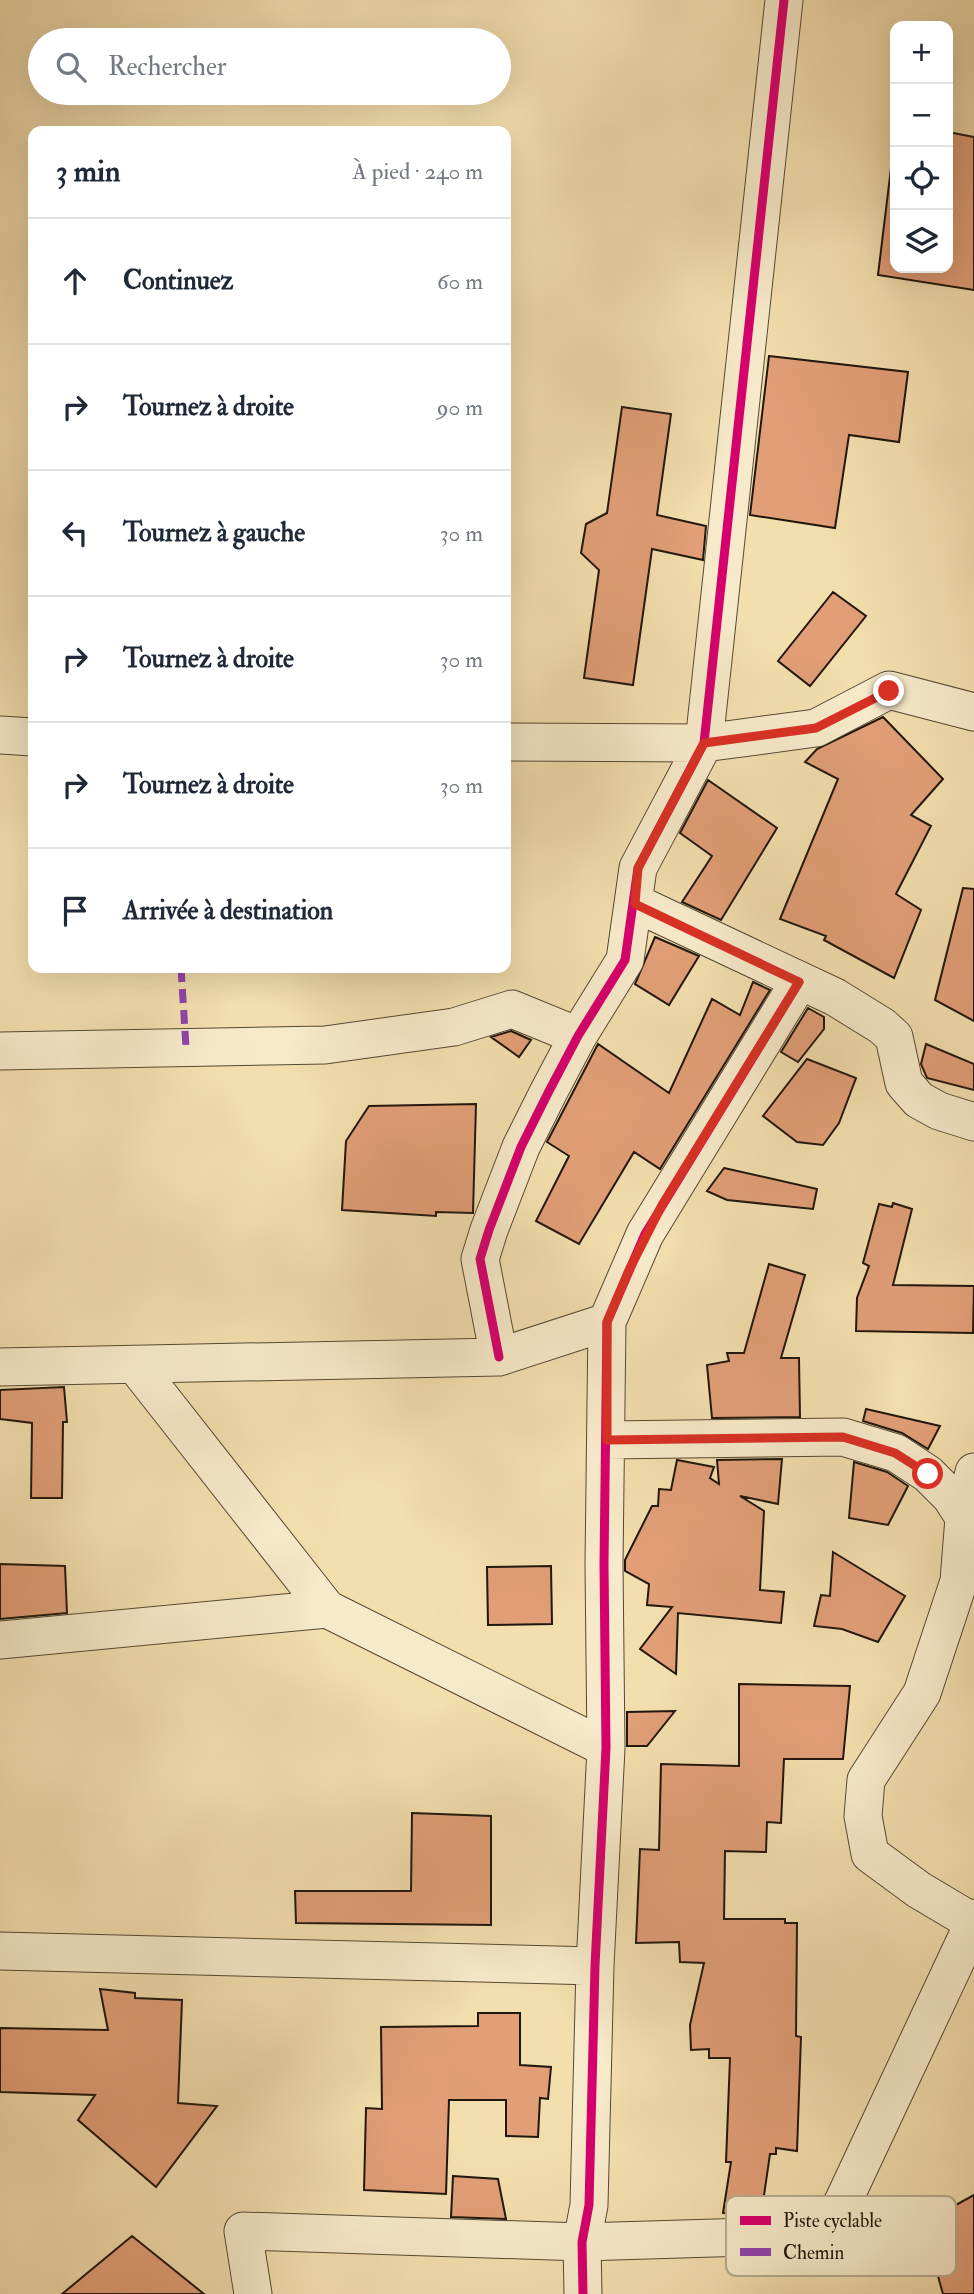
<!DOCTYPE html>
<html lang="fr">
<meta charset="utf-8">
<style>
:root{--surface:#fff;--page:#f2f2f3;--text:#1f2937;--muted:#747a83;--line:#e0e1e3}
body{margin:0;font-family:"IM FELL Double Pica",serif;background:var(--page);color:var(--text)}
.controls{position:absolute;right:21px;top:21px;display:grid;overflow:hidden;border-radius:14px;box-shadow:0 7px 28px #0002}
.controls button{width:63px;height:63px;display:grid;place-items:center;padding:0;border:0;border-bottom:2px solid var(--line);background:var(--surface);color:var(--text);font:35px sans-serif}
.stop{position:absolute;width:21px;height:21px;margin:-16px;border:5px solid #d93025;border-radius:50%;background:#fff}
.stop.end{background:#d93025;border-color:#fff;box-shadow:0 2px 7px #0008}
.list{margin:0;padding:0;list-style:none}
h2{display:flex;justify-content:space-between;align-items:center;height:91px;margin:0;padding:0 28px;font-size:30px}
h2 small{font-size:23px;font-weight:400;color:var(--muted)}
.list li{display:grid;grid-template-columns:46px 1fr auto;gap:21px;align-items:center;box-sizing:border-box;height:126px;padding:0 28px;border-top:2px solid var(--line)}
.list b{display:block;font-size:26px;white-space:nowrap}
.list em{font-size:23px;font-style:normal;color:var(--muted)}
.icon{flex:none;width:38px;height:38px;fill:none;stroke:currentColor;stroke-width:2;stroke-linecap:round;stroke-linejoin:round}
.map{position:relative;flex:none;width:974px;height:2294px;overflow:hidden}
.search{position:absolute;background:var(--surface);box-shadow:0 7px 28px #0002;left:28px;top:28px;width:483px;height:77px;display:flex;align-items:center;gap:18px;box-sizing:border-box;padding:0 24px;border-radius:38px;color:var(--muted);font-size:26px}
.panel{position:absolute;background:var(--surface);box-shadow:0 7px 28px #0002;left:28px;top:126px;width:483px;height:847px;border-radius:14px}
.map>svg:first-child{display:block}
</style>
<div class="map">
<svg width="974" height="2294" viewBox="0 0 974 2294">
<rect width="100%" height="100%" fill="#f3deae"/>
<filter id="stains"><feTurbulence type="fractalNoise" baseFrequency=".00286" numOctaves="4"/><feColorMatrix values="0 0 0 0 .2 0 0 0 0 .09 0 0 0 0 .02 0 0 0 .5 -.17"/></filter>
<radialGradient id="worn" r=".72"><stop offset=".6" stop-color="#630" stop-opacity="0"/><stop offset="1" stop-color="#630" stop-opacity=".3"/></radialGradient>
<path fill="#e19e77" stroke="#20170c" stroke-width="2" d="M 948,132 L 974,137 L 974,290 L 878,275 L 895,135 L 895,268 L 948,268 Z
M 769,356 L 908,372 L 899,442 L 849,435 L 835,528 L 750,515 Z
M 622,407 L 671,414 L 657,515 L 706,526 L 703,560 L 652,549 L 633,685 L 584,678 L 599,570 L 581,553 L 586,524 L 607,513 Z
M 833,592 L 866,616 L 810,686 L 778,661 Z
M 883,717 L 943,779 L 911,815 L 931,826 L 896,894 L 921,910 L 894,978 L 824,940 L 826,936 L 780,919 L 838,779 L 805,762 L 817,749 Z
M 708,780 L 777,828 L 721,920 L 682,902 L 712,856 L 680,833 Z
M 963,888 L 974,889 L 974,1021 L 935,1000 Z
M 655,937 L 699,956 L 669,1005 L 635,984 Z
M 753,982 L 770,990 L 660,1169 L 634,1152 L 579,1244 L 536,1221 L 569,1156 L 547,1142 L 598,1044 L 669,1093 L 712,999 L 740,1015 Z
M 808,1008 L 824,1017 L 824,1029 L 798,1062 L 781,1052 Z
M 511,1031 L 531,1040 L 519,1057 L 491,1037 Z
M 926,1044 L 974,1064 L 974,1090 L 927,1078 L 921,1064 Z
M 807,1059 L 856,1078 L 839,1123 L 823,1145 L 797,1142 L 763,1116 Z
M 476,1104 L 473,1213 L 436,1212 L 436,1216 L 342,1210 L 346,1141 L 369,1106 Z
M 724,1168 L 817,1189 L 813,1209 L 727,1200 L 707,1191 Z
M 893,1203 L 912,1209 L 893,1285 L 974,1286 L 973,1333 L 856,1331 L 857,1298 L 869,1266 L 863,1263 L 879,1204 L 892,1207 Z
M 769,1264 L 805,1275 L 781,1358 L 799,1358 L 800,1417 L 712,1418 L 707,1365 L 729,1361 L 727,1353 L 744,1353 Z
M 64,1387 L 67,1422 L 63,1422 L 62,1498 L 31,1498 L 32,1423 L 0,1419 L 0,1390 Z
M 866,1409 L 940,1426 L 928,1449 L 902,1433 L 863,1421 Z
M 782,1459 L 778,1504 L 740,1496 L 764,1511 L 760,1590 L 784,1592 L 781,1623 L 678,1613 L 676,1674 L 640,1649 L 672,1607 L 647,1605 L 649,1584 L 625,1571 L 625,1560 L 652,1506 L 658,1506 L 659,1489 L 671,1490 L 677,1460 L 714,1467 L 710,1478 L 719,1484 L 717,1460 Z
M 854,1462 L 887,1472 L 908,1486 L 888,1525 L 849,1518 Z
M 833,1552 L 905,1596 L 878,1642 L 842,1629 L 814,1626 L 821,1595 L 830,1596 Z
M 0,1564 L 65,1566 L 67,1613 L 0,1619 Z
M 551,1566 L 552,1624 L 488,1625 L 487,1567 Z
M 739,1684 L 850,1686 L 843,1759 L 784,1759 L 781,1823 L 767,1822 L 766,1852 L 725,1851 L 724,1919 L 785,1919 L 785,1923 L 797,1923 L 796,2036 L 801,2037 L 797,2151 L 776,2148 L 776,2154 L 770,2154 L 761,2216 L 744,2216 L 723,2213 L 731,2162 L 726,2162 L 730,2058 L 709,2058 L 709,2049 L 691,2050 L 690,2025 L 704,1963 L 680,1962 L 679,1942 L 636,1943 L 640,1849 L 659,1850 L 661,1764 L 739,1766 Z
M 675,1711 L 647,1746 L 627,1746 L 627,1712 Z
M 412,1813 L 491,1816 L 491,1925 L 296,1923 L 295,1891 L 411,1891 Z
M 100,1989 L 135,1993 L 135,1998 L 182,2000 L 178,2103 L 217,2106 L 156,2187 L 78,2120 L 95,2095 L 0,2092 L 0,2028 L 108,2030 Z
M 478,2013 L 520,2013 L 520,2065 L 551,2067 L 548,2099 L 540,2098 L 538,2137 L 506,2136 L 506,2100 L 449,2100 L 446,2194 L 364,2190 L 366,2108 L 382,2109 L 381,2027 L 478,2026 Z
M 453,2176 L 498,2179 L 506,2219 L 451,2217 Z
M 974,2195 L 974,2294 L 943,2294 L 923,2223 Z
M 132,2236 L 204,2294 L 62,2294 Z"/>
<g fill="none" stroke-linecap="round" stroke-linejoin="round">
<g stroke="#554934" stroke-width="39">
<path id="street" d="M 0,735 L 33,737
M 506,742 L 704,743 L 816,728 L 889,690 L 974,712
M 635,903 L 835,997 L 882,1026 L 894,1037 L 904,1083 L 919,1100 L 939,1111 L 974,1122
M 0,1051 L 325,1045 L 454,1027 L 512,1009 L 578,1036
M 499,1357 L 480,1259 L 489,1230 L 521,1147 L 548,1093 L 578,1036 L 625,960 L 638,868 L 704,743 L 784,0
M 136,1366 L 327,1609 L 606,1748
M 0,1367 L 499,1357 L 607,1322
M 607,1440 L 843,1437 L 896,1453 L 928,1474 L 951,1497 L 972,1530
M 974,1472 L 964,1518 L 959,1581 L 922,1693 L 866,1780 L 863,1816 L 870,1854 L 919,1890 L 973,1922 L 974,1918
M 0,1640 L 327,1609
M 0,1951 L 595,1966
M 253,2294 L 243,2231 L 582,2242 L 815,2235 L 824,2229 L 842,2204 L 974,1922
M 583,2294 L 582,2242 L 589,2205 L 595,1966 L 606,1748 L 604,1564 L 607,1322 L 645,1234 L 799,982"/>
</g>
<use href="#street" stroke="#f7eaca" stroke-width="37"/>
<path stroke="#8e44ad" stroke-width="7" stroke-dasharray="14 7" stroke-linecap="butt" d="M 181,968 L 186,1047"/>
<g stroke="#f7eaca" stroke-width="13">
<path id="cycleway" d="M 499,1357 L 480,1259 L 489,1230 L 521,1147 L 548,1093 L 578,1036 L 625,960 L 638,868 L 704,743 L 784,0
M 583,2294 L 582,2242 L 589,2205 L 595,1966 L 606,1748 L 604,1564 L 607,1322 L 645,1234 L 799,982"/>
</g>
<use href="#cycleway" stroke="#d6006c" stroke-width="9"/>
</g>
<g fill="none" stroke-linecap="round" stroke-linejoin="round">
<path stroke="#d93025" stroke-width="9" d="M 889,691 L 816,728 L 704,743 L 638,868 L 635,904 L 799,982 L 662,1205 L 630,1268 L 607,1322 L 607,1440 L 843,1437 L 895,1453 L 928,1474"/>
</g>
<rect x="726" y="2196" width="230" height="80" rx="10" fill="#f7eaca" stroke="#b6ab91" stroke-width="2"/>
<rect x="740" y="2216" width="31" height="9" fill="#d6006c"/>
<rect x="740" y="2248" width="31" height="8" fill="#8e44ad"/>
<g font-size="19" fill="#20170c">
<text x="783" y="2227">Piste cyclable</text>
<text x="783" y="2259">Chemin</text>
</g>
<rect width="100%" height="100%" filter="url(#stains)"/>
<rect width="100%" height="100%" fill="url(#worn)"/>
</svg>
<div class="controls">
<button>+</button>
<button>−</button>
<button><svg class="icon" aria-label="locate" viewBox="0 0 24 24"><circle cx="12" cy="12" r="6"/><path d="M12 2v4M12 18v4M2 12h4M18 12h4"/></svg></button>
<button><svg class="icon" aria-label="layers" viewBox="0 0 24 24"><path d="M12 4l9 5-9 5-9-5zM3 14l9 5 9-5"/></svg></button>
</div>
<div class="stop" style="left:928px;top:1474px"></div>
<div class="stop end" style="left:889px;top:691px"></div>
<div class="search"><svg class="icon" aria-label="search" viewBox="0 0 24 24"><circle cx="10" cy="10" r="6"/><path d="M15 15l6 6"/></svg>Rechercher</div>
<section class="panel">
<h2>3 min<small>À pied · 240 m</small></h2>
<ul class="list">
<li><svg class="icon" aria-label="ahead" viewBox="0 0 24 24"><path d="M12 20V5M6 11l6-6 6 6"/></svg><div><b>Continuez</b></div><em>60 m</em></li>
<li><svg class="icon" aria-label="right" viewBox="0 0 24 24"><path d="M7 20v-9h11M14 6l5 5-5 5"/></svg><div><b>Tournez à droite</b></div><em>90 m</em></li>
<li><svg class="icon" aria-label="left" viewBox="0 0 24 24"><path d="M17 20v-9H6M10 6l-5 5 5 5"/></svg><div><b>Tournez à gauche</b></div><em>30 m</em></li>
<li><svg class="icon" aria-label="right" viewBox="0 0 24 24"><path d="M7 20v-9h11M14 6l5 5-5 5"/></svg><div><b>Tournez à droite</b></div><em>30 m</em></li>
<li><svg class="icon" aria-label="right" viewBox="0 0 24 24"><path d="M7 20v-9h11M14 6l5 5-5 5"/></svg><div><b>Tournez à droite</b></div><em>30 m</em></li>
<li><svg class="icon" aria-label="arrive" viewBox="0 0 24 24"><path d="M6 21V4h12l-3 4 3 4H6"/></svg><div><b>Arrivée à destination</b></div></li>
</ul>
</section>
</div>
